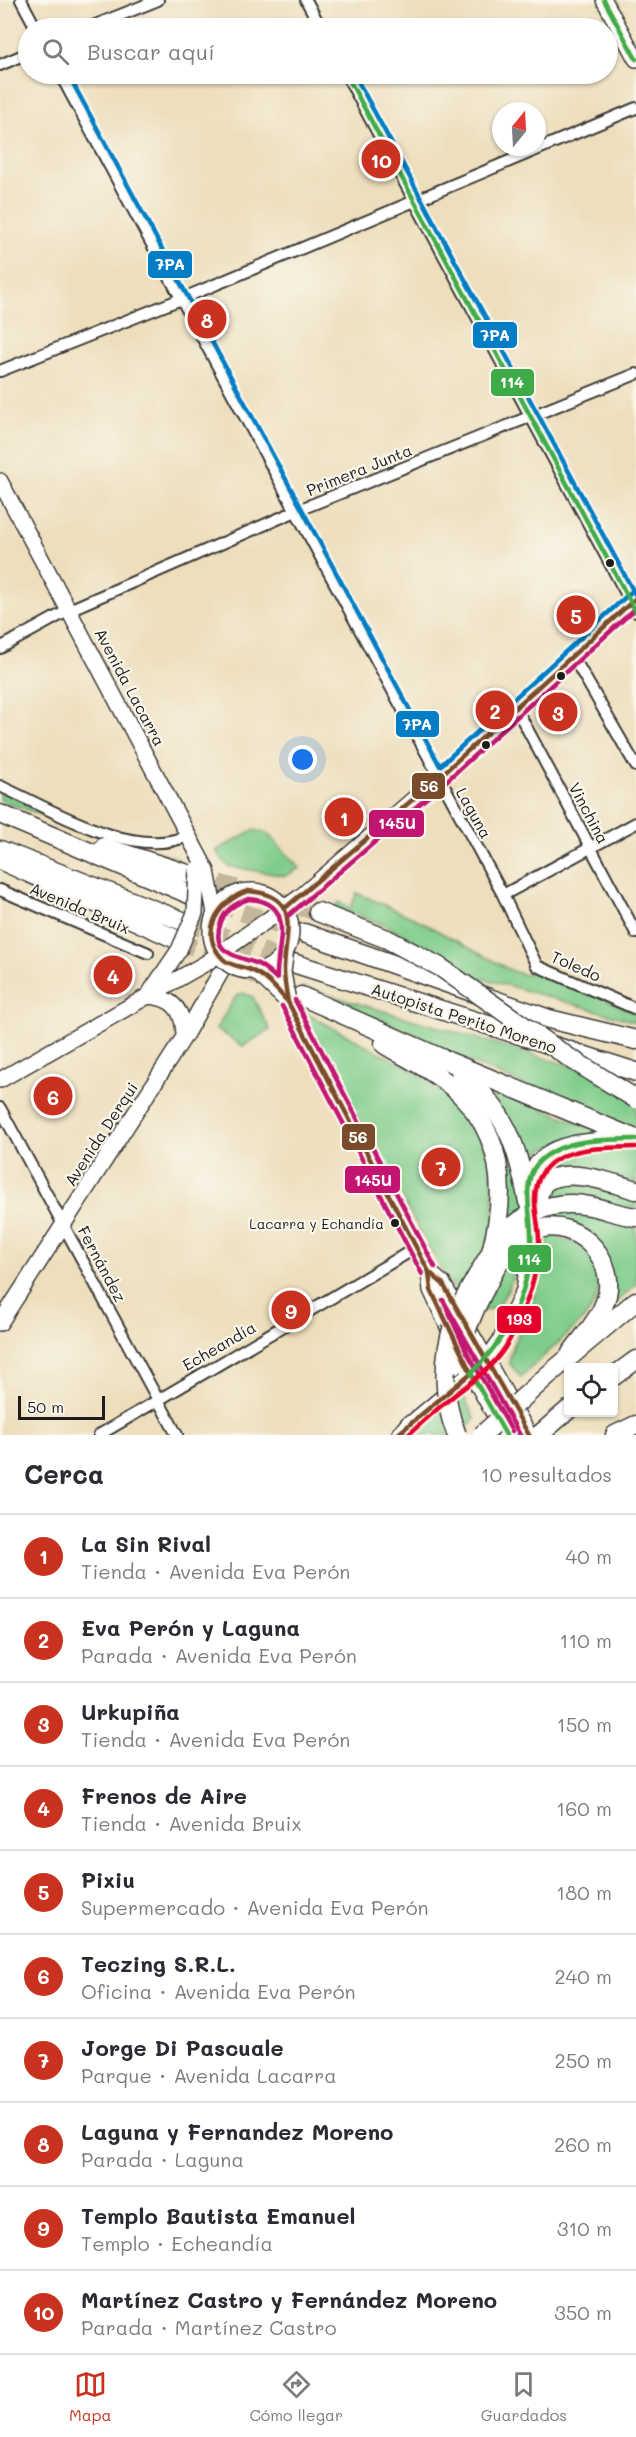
<!DOCTYPE html>
<html lang="es">
<meta charset="utf-8">
<style>
:root{--surface:#fff;--page:#f2f2f3;--text:#2b2b33;--muted:#7c7c81;--line:#e1e1e2;--accent:#c8321e}
body{margin:0;font-family:Mali,sans-serif;background:var(--page);color:var(--text)}
.controls{position:absolute;right:18px;bottom:18px;display:grid;overflow:hidden;border-radius:6px;box-shadow:0 2px 4px #0004}
.controls button{width:54px;height:54px;display:grid;place-items:center;padding:0;border:0;border-bottom:2px solid var(--line);background:var(--surface);color:var(--text);font:30px sans-serif}
.compass{position:absolute;left:492px;top:102px;width:54px;height:54px;border-radius:50%;background:var(--surface);box-shadow:0 2px 4px #0004;rotate:18deg}
.scale{position:absolute;left:18px;bottom:15px;width:87px;box-sizing:border-box;padding-left:6px;border:3px solid #1c1c1c;border-top:0;font-size:16px;line-height:21px;white-space:nowrap;color:#1c1c1c;-webkit-text-stroke:4px #fbf7ec;paint-order:stroke}
.you{position:absolute;left:303px;top:760px;width:21px;height:21px;margin:-15px;border:4px solid #fff;border-radius:50%;background:#1a73e8;box-shadow:0 0 0 9px #1a73e833}
.badge{display:grid;place-items:center;width:39px;height:39px;border-radius:50%;background:var(--accent);color:#fff;font-size:20px;font-weight:700}
.pin{position:absolute;translate:-50% -50%;border:3px solid #fff;box-shadow:0 2px 6px #0006}
.list{margin:0;padding:0;list-style:none}
h2{display:flex;justify-content:space-between;align-items:center;height:78px;margin:0;padding:0 24px;font-size:26px}
h2 small{font-size:20px;font-weight:400;color:var(--muted)}
.list li{display:grid;grid-template-columns:39px 1fr auto;gap:18px;align-items:center;box-sizing:border-box;height:84px;padding:0 24px;border-top:2px solid var(--line)}
.list b{display:block;font-size:22px;white-space:nowrap}
.list p{margin:0;font-size:20px;white-space:nowrap;color:var(--muted)}
.list em{font-size:20px;font-style:normal;color:var(--muted)}
.icon{flex:none;width:33px;height:33px;fill:none;stroke:currentColor;stroke-width:2;stroke-linecap:round;stroke-linejoin:round}
.map{position:relative;flex:none;width:636px;height:1435px;overflow:hidden}
.search{position:absolute;background:var(--surface);box-shadow:0 2px 4px #0004;left:18px;right:18px;top:18px;height:66px;display:flex;align-items:center;gap:15px;box-sizing:border-box;padding:0 21px;border-radius:33px;color:var(--muted);font-size:22px}
.sheet{height:918px;background:var(--surface)}
nav{display:flex;justify-content:space-around;align-items:center;box-sizing:border-box;height:84px;border-top:2px solid var(--line);background:var(--surface);font-size:16px;color:var(--muted)}
nav a{display:grid;justify-items:center;gap:3px}
nav .on{color:var(--accent)}
.map>svg:first-child{display:block}
</style>
<div class="map">
<svg width="636" height="1435" viewBox="0 0 636 1435">
<rect width="100%" height="100%" fill="#fbf7ec"/>
<filter id="ink" filterUnits="userSpaceOnUse"><feTurbulence type="fractalNoise" baseFrequency=".0167" numOctaves="2"/><feDisplacementMap in="SourceGraphic" scale="12" xChannelSelector="R" yChannelSelector="G"/><feConvolveMatrix kernelMatrix="1 2 1 2 8 2 1 2 1" color-interpolation-filters="sRGB"/></filter>
<filter id="wash" filterUnits="userSpaceOnUse"><feTurbulence type="fractalNoise" baseFrequency=".008" numOctaves="4" result="noise"/><feDisplacementMap in="SourceGraphic" scale="24" xChannelSelector="R" yChannelSelector="G"/><feGaussianBlur stdDeviation="1.35" result="paint"/><feColorMatrix in="noise" values="0 0 0 0 0 0 0 0 0 0 0 0 0 0 0 0 0 1.4 0 .05"/><feComposite in="paint" operator="in"/></filter>
<g filter="url(#wash)">
<rect width="100%" height="100%" fill="#eddebc"/>
<path fill="#7fcc8a" stroke="#4e7453" stroke-width="1.5" d="M 0,791 L 118,841 L 177,858 L 183,866 L 6,802 L 0,800 Z
M 253,830 L 267,833 L 300,868 L 285,876 L 228,866 L 216,851 Z
M 357,893 L 414,918 L 512,971 L 525,975 L 533,969 L 636,1012 L 636,1022 L 478,977 L 385,925 L 334,907 L 339,902 L 350,908 Z
M 302,987 L 636,1085 L 636,1133 L 470,1062 L 390,1024 L 303,991 Z
M 243,993 L 253,997 L 270,1030 L 243,1046 L 216,1029 L 236,996 Z
M 305,1013 L 407,1067 L 454,1099 L 475,1125 L 491,1161 L 494,1209 L 522,1247 L 509,1289 L 497,1307 L 480,1312 L 459,1295 L 442,1271 L 346,1097 Z
M 429,1060 L 459,1077 L 546,1188 L 573,1183 L 636,1197 L 636,1209 L 612,1205 L 506,1220 L 509,1194 L 504,1157 Z
M 493,1089 L 602,1132 L 543,1149 L 525,1165 L 491,1092 Z
M 636,1147 L 636,1183 L 537,1177 C 553,1142 603,1147 636,1147 Z
M 569,1210 L 636,1223 L 636,1285 L 610,1307 L 594,1237 L 527,1223 Z
M 552,1236 C 598,1242 614,1285 583,1320 L 521,1377 L 509,1363 C 511,1343 522,1329 529,1311 C 538,1288 543,1263 542,1238 Z
M 457,1393 L 463,1395 L 475,1419 L 458,1435 L 406,1435 Z"/>
</g>
<g filter="url(#ink)">
<g fill="none" stroke-linecap="round" stroke-linejoin="round">
<path stroke="#c3b79c" stroke-width="18" stroke-dasharray="18 9" stroke-linecap="butt" d="M 193,876 L 318,912
M 191,895 L 304,933
M 185,922 L 293,963
M 178,940 L 269,981"/>
<g stroke="#3b3934" stroke-width="14">
<path id="street" d="M 21,0 L 36,28
M 306,0 L 321,28
M 88,28 L 158,0
M 0,65 L 28,53
M 60,74 L 503,895 L 537,966 L 636,1009
M 346,74 L 636,612
M 0,371 L 181,299 L 636,108
M 0,648 L 69,610 L 296,511 L 636,374
M 572,655 L 636,766
M 515,706 L 636,933
M 0,786 C 50,809 133,860 187,836
M 0,890 L 148,953
M 503,895 L 636,823
M 0,1108 L 177,1435
M 99,1435 L 416,1248"/>
</g>
<g stroke="#3b3934" stroke-width="18">
<path id="secondary" d="M 604,0 L 636,59
M 0,481 L 207,871
M 299,898 L 438,778 L 636,598
M 151,991 L 179,950
M 147,996 C 174,997 184,1011 184,1037
M 288,1002 L 429,1272 L 443,1284 L 529,1435
M 0,1080 L 206,963
M 528,1195 C 529,1187 530,1179 533,1171 C 546,1138 604,1140 633,1139
M 429,1272 L 431,1290 L 454,1340
M 0,1323 L 184,1037 L 222,970
M 466,1364 L 506,1435
M 401,1432 L 486,1361 L 500,1341 L 524,1290 L 530,1248"/>
</g>
<g stroke="#3b3934" stroke-width="21">
<path id="highway" d="M 0,814 L 191,895
M 104,847 L 188,874
M 0,850 L 185,922
M 2,861 L 178,940
M 318,912 L 387,939
M 304,933 L 549,1019 L 636,1040
M 293,963 L 636,1072
M 301,996 L 450,1062 L 636,1139
M 384,1044 C 408,1059 437,1072 458,1092 C 504,1136 507,1194 491,1252
M 460,1071 C 507,1113 516,1142 528,1202
M 536,1201 L 543,1184 C 564,1165 612,1183 636,1190
M 495,1246 C 518,1215 550,1198 590,1206 C 605,1209 620,1215 636,1217
M 502,1257 C 513,1244 525,1231 543,1228 C 578,1222 611,1255 608,1289 C 606,1313 584,1335 571,1353
M 547,1376 L 636,1301
M 614,1376 L 636,1360
M 401,1435 L 409,1425
M 539,1435 L 568,1410
M 615,1435 L 636,1425"/>
</g>
<use href="#street" stroke="#fff" stroke-width="10"/>
<use href="#secondary" stroke="#fff" stroke-width="15"/>
<use href="#highway" stroke="#fff" stroke-width="18"/>
<g stroke="#3b3934" stroke-width="18" stroke-linecap="butt">
<path id="secondary-bridge" d="M 207,871 L 215,913
M211 931a40 40 0 1 1 80 0a40 40 0 1 1-80 0Z
M 286,949 L 283,972 L 288,1002
M 179,950 L 195,913 L 197,869
M 206,963 L 299,898
M 254,970 L 288,1002"/>
</g>
<g stroke="#3b3934" stroke-width="21" stroke-linecap="butt">
<path id="highway-bridge" d="M 387,939 L 440,967 L 568,1057 L 636,1099
M 458,1363 C 465,1323 483,1292 502,1257
M 457,1435 C 442,1400 442,1356 455,1320 C 463,1297 478,1275 490,1254
M 482,1435 L 547,1376"/>
</g>
<use href="#secondary-bridge" stroke="#fff" stroke-width="15"/>
<use href="#highway-bridge" stroke="#fff" stroke-width="18"/>
<g stroke="#fbf7ec" stroke-width="9">
<path id="bus-1" d="M 248,891 C 303,895 285,932 284,969 C 284,980 286,991 288,1002 C 278,991 267,977 253,971 C 243,966 231,967 223,959 C 197,933 219,900 248,891 Z
M 284,909 L 438,778 L 636,598
M 288,1002 L 429,1272
M 429,1272 L 443,1284 L 529,1435
M 397,1435 L 471,1373 L 431,1290 L 429,1272"/>
</g>
<g stroke="#fbf7ec" stroke-width="9">
<path id="bus-2" d="M 249,899 C 299,902 275,947 277,979 C 271,973 265,968 258,964 C 239,956 209,955 221,922 C 225,909 236,903 249,899 Z
M 289,915 L 443,784 L 636,608
M 295,1000 L 435,1267
M 282,1006 L 422,1274
M 512,1431 L 467,1352 L 443,1300 L 520,1435"/>
</g>
<g stroke="#fbf7ec" stroke-width="9">
<path id="bus-3" d="M 68,74 L 440,766 L 631,592
M 354,74 L 636,596"/>
</g>
<g stroke="#fbf7ec" stroke-width="9">
<path id="bus-4" d="M 604,0 L 636,59
M 346,74 L 636,612
M 506,1435 L 471,1373 C 508,1338 528,1295 531,1244 C 533,1220 520,1184 537,1164 C 561,1137 604,1140 636,1139"/>
</g>
<g stroke="#fbf7ec" stroke-width="9">
<path id="bus-5" d="M 408,1435 C 421,1424 433,1412 446,1402 C 470,1382 495,1368 510,1339 C 525,1310 536,1280 539,1248 C 540,1232 536,1218 535,1203 C 533,1145 595,1148 636,1147"/>
</g>
<use href="#bus-1" stroke="#7a4b2a" stroke-width="4.5"/>
<use href="#bus-2" stroke="#c11571" stroke-width="4.5"/>
<use href="#bus-3" stroke="#007dc5" stroke-width="4.5"/>
<use href="#bus-4" stroke="#3fab48" stroke-width="4.5"/>
<use href="#bus-5" stroke="#e4002b" stroke-width="4.5"/>
</g>
</g>
<g fill="#1c1c1c" stroke="#fbf7ec" stroke-width="2">
<circle cx="610" cy="563" r="5"/>
<circle cx="561" cy="676" r="5"/>
<circle cx="486" cy="745" r="5"/>
<circle cx="395" cy="1223" r="5"/>
</g>
<g text-anchor="middle" stroke-width="4.5" stroke-linejoin="round" paint-order="stroke">
<g font-size="14" fill="#1c1c1c" stroke="#fbf7ec" text-anchor="end">
<text x="384" y="1229">Lacarra y Echandía</text>
</g>
<g font-size="16" fill="#1c1c1c" stroke="#fbf7ec">
<text transform="translate(359 470) rotate(-22)" y="6">Primera Junta</text>
<text transform="translate(130 687) rotate(62)" y="6">Avenida Lacarra</text>
<text transform="translate(474 813) rotate(61)" y="6">Laguna</text>
<text transform="translate(589 813) rotate(62)" y="6">Vinchina</text>
<text transform="translate(80 908) rotate(23)" y="6">Avenida Bruix</text>
<text transform="translate(576 966) rotate(24)" y="6">Toledo</text>
<text transform="translate(464 1018) rotate(18)" y="6">Autopista Perito Moreno</text>
<text transform="translate(101 1134) rotate(-57)" y="6">Avenida Derqui</text>
<text transform="translate(102 1264) rotate(62)" y="6">Fernández</text>
<text transform="translate(219 1346) rotate(-30)" y="6">Echeandía</text>
</g>
</g>
<g stroke="#fbf7ec" stroke-width="2">
<rect x="147" y="250" width="46" height="29" rx="6" fill="#007dc5"/>
<rect x="472" y="321" width="46" height="28" rx="6" fill="#007dc5"/>
<rect x="490" y="368" width="45" height="29" rx="6" fill="#3fab48"/>
<rect x="395" y="710" width="45" height="28" rx="6" fill="#007dc5"/>
<rect x="411" y="772" width="35" height="28" rx="6" fill="#7a4b2a"/>
<rect x="368" y="809" width="57" height="29" rx="6" fill="#c11571"/>
<rect x="341" y="1123" width="35" height="28" rx="6" fill="#7a4b2a"/>
<rect x="344" y="1165" width="57" height="29" rx="6" fill="#c11571"/>
<rect x="507" y="1244" width="45" height="29" rx="6" fill="#3fab48"/>
<rect x="496" y="1305" width="46" height="29" rx="6" fill="#e4002b"/>
</g>
<g font-size="16" text-anchor="middle" font-weight="bold" fill="#fff">
<text x="170" y="270">7PA</text>
<text x="495" y="341">7PA</text>
<text x="512" y="388">114</text>
<text x="417" y="730">7PA</text>
<text x="429" y="792">56</text>
<text x="397" y="829">145U</text>
<text x="358" y="1143">56</text>
<text x="373" y="1186">145U</text>
<text x="529" y="1265">114</text>
<text x="519" y="1325">193</text>
</g>
</svg>
<div class="controls">
<button><svg class="icon" aria-label="locate" viewBox="0 0 24 24"><circle cx="12" cy="12" r="6"/><path d="M12 2v4M12 18v4M2 12h4M18 12h4"/></svg></button>
</div>
<svg class="compass" viewBox="-18 -18 36 36"><path d="M0-13l5 13h-10z" fill="#e53935"/><path d="M0 13l5-13h-10z" fill="#7c7c81"/></svg>
<div class="scale">50 m</div>
<div class="you"></div>
<div class="pin badge" style="left:344px;top:817px">1</div>
<div class="pin badge" style="left:495px;top:710px">2</div>
<div class="pin badge" style="left:558px;top:712px">3</div>
<div class="pin badge" style="left:113px;top:975px">4</div>
<div class="pin badge" style="left:576px;top:615px">5</div>
<div class="pin badge" style="left:53px;top:1096px">6</div>
<div class="pin badge" style="left:441px;top:1167px">7</div>
<div class="pin badge" style="left:207px;top:319px">8</div>
<div class="pin badge" style="left:291px;top:1310px">9</div>
<div class="pin badge" style="left:381px;top:159px">10</div>
<div class="search"><svg class="icon" aria-label="search" viewBox="0 0 24 24"><circle cx="10" cy="10" r="6"/><path d="M15 15l6 6"/></svg>Buscar aquí</div>
</div>
<section class="sheet">
<h2>Cerca<small>10 resultados</small></h2>
<ul class="list">
<li><span class="badge">1</span><div><b>La Sin Rival</b><p>Tienda · Avenida Eva Perón</p></div><em>40 m</em></li>
<li><span class="badge">2</span><div><b>Eva Perón y Laguna</b><p>Parada · Avenida Eva Perón</p></div><em>110 m</em></li>
<li><span class="badge">3</span><div><b>Urkupiña</b><p>Tienda · Avenida Eva Perón</p></div><em>150 m</em></li>
<li><span class="badge">4</span><div><b>Frenos de Aire</b><p>Tienda · Avenida Bruix</p></div><em>160 m</em></li>
<li><span class="badge">5</span><div><b>Pixiu</b><p>Supermercado · Avenida Eva Perón</p></div><em>180 m</em></li>
<li><span class="badge">6</span><div><b>Teczing S.R.L.</b><p>Oficina · Avenida Eva Perón</p></div><em>240 m</em></li>
<li><span class="badge">7</span><div><b>Jorge Di Pascuale</b><p>Parque · Avenida Lacarra</p></div><em>250 m</em></li>
<li><span class="badge">8</span><div><b>Laguna y Fernandez Moreno</b><p>Parada · Laguna</p></div><em>260 m</em></li>
<li><span class="badge">9</span><div><b>Templo Bautista Emanuel</b><p>Templo · Echeandía</p></div><em>310 m</em></li>
<li><span class="badge">10</span><div><b>Martínez Castro y Fernández Moreno</b><p>Parada · Martínez Castro</p></div><em>350 m</em></li>
</ul>
</section>
<nav>
<a class="on"><svg class="icon" aria-label="map" viewBox="0 0 24 24"><path d="M3 6l6-2 6 2 6-2v14l-6 2-6-2-6 2zM9 4v14M15 6v14"/></svg>Mapa</a>
<a><svg class="icon" aria-label="directions" viewBox="0 0 24 24"><path d="M12 3l9 9-9 9-9-9zM9 14v-3h6M13 9l2 2-2 2"/></svg>Cómo llegar</a>
<a><svg class="icon" aria-label="saved" viewBox="0 0 24 24"><path d="M7 4h10v16l-5-4-5 4z"/></svg>Guardados</a>
</nav>
